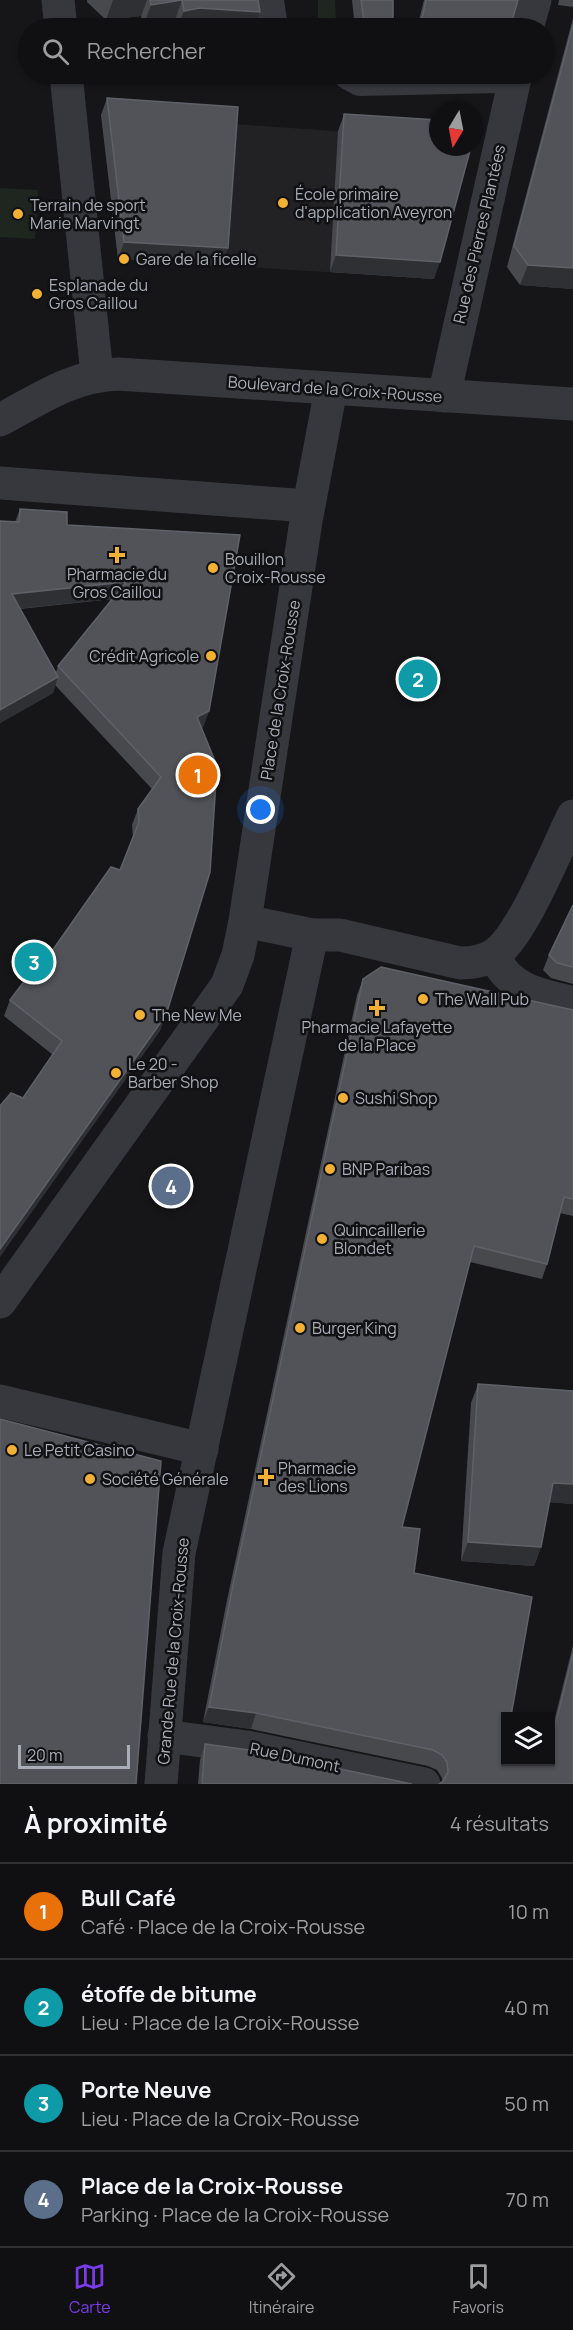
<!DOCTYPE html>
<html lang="fr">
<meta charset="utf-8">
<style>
:root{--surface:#101012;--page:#1e1e20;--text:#f1f3f6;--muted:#9c9d9f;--line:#303032;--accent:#7c3aed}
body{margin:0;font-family:Manrope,sans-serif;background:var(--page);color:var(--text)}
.controls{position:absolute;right:18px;bottom:18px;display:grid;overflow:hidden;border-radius:0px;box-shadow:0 2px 4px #0004}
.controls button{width:54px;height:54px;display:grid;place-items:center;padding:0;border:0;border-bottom:2px solid var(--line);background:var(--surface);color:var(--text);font:30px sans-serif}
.compass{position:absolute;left:429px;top:102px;width:54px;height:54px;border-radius:50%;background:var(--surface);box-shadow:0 2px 4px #0004;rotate:190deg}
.scale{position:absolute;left:18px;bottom:15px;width:112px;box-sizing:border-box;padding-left:6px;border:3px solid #a8adb8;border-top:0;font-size:16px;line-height:21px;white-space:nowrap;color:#a8adb8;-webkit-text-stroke:4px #111113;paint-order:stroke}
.you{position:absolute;left:261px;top:810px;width:21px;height:21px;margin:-15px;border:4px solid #fff;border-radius:50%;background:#1a73e8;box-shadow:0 0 0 9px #1a73e833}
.badge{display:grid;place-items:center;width:39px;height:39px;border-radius:50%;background:var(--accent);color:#fff;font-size:20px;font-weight:700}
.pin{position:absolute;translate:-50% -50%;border:3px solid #fff;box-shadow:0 2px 6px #0006}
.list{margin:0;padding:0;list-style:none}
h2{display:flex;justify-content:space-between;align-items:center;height:78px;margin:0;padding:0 24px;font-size:26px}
h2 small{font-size:20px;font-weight:400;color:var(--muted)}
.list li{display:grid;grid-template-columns:39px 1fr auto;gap:18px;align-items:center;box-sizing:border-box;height:96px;padding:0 24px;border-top:2px solid var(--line)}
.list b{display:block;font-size:22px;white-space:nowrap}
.list p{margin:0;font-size:20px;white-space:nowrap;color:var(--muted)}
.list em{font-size:20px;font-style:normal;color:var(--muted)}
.icon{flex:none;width:33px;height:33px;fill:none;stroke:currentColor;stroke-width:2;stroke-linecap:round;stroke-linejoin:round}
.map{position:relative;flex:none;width:573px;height:1784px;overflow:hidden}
.search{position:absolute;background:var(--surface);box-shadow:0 2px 4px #0004;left:18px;right:18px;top:18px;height:66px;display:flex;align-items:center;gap:15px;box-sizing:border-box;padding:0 21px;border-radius:33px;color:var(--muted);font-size:22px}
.sheet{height:462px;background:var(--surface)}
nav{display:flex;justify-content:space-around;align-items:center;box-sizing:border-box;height:84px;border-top:2px solid var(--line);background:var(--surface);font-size:16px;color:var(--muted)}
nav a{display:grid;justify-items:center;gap:3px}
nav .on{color:var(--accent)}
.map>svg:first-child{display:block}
</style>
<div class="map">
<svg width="573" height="1784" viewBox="0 0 573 1784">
<rect width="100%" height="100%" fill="#161618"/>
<path fill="#222225" d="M 101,115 L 438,138 L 434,279 L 118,259 Z"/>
<path fill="#1e261f" d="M 318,0 L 335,0 L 336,28 L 318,28 Z
M 0,188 L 38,190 L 35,239 L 0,237 Z"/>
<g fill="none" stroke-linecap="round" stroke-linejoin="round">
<path stroke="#37383d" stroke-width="32" d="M 268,0 L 272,28
M 349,74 L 360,80 L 500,77
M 494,955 C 508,989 540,995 573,1002"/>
<path stroke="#37383d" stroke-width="33" d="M 58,0 L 61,28
M 527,28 L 535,0
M 66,74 L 97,375
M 444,396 L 516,74
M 0,483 L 308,506
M 245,921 L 312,935
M 0,1302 L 227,985 L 238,955 L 245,921 L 306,521 L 331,389
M 0,1401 L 202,1449
M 164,1736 L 247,1747 L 424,1784"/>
<path stroke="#37383d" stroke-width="33" d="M 0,420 C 40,399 71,376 118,374 L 573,404
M 161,1784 L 179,1553 L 312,935 L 340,935 L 460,963 C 472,963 485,961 495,954 C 522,936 557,848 573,816"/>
</g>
<path fill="#47494d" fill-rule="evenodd" d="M 87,0 L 258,0 L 260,12 L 254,28 L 175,28 L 174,23 L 143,27 L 141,16 L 106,20 L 87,2 Z
M 352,0 L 393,0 L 393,28 L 355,28 Z
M 424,0 L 518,0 L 510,28 L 417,28 Z
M 559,0 L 573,0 L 573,7 L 558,5 Z
M 573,18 L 573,289 L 520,285 L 507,267 Z
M 107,98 L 222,266 L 118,259 L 101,115 Z
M 344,114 L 434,279 L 330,272 L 338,131 Z
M 20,509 L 67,525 L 209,711 L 203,727 L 201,728 L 160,1031 L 23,1098 L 53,1055 L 4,1016 L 10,1000 L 38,971 L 120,870 L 133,837 L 132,825 L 138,809 L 152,789 L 55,685 L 53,693 L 0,723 L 15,522 ZM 113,599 L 58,666 L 56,672 L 20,609 Z
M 573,905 L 573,984 L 551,978 L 543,970 L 549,955 Z
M 363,979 L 573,1010 L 573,1216 L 560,1213 L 547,1264 L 542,1279 L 470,1262 L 402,1527 L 414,1573 L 506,1716 L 506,1761 L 550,1761 L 550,1738 L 573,1645 L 573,1784 L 442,1782 L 442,1778 L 437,1770 L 428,1766 L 251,1729 L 203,1722 L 227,1600 L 357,995 Z
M 478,1384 L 573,1391 L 573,1504 L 549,1502 L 541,1547 L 534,1566 L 461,1561 L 471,1403 Z
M 205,1744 L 412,1784 L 198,1784 L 200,1760 Z"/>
<path fill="#2f3033" d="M 113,0 L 147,0 L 141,16 L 106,20 Z
M 182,0 L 174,23 L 143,27 L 151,5 Z
M 199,8 L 260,12 L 254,28 L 177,28 L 184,11 Z
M 124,242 L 228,248 L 222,266 L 118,259 Z
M 336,255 L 440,262 L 434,279 L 330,272 Z
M 528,265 L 573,268 L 573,289 L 520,285 Z
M 126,582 L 121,598 L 6,610 L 12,594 Z
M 58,677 L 53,693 L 0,723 L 0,710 Z
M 209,711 L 203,727 L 191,734 L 197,717 Z
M 166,1015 L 160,1031 L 0,1257 L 0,1249 Z
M 553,1483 L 573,1484 L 573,1504 L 546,1502 Z
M 468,1542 L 541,1547 L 534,1566 L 461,1561 Z
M 209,1707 L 256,1713 L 251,1729 L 203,1722 Z"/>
<path fill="#525359" stroke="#5f6168" stroke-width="1.5" d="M 150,0 L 258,0 L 260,12 L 199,8 L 184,11 L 182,0 L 151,5 Z
M 361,0 L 393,0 L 393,28 L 365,28 Z
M 426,0 L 518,0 L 510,28 L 420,28 Z
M 573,25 L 573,268 L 528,265 L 514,246 Z
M 107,98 L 238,107 L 228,248 L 124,242 Z
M 344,114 L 438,120 L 438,147 L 471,147 L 440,262 L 336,255 Z
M 474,123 L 477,123 L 474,136 Z
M 20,509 L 67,512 L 67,525 L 240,535 L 209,711 L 197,717 L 217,766 L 210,872 L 166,1015 L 0,1249 L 0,1106 L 11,1093 L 23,1098 L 62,1041 L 10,1000 L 34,968 L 38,971 L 111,867 L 120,870 L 139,822 L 138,809 L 161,777 L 58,666 L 126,582 L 12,594 L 58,677 L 0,710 L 0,521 L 19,522 Z
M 573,905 L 573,967 L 557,963 L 549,955 Z
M 381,967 L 573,1010 L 573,1199 L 564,1197 L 547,1264 L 474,1246 L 402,1527 L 420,1529 L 414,1573 L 532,1597 L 511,1716 L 506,1716 L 506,1761 L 550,1761 L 550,1746 L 573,1653 L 573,1784 L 439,1784 L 443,1781 L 448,1772 L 447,1762 L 442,1755 L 433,1750 L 256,1713 L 209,1707 L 233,1585 L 363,979 Z
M 478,1384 L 573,1391 L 573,1484 L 553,1483 L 541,1547 L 468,1542 Z
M 0,1419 L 161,1461 L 136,1784 L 0,1784 Z
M 205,1744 L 249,1750 L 412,1784 L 202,1784 Z"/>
<g fill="#f2b134" stroke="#111113" stroke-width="2">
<circle cx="283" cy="203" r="6"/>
<circle cx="18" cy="214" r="6"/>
<circle cx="124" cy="259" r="6"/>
<circle cx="37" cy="294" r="6"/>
<path d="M114 546h6v6h6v6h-6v6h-6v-6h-6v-6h6z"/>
<circle cx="213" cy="568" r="6"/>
<circle cx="211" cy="656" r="6"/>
<circle cx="423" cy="999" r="6"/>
<path d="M374 999h6v6h6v6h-6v6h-6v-6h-6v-6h6z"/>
<circle cx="140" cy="1015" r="6"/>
<circle cx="116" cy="1073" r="6"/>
<circle cx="343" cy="1098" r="6"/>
<circle cx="330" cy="1169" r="6"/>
<circle cx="322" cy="1239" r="6"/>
<circle cx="300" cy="1328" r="6"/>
<circle cx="12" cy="1450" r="6"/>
<path d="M263 1468h6v6h6v6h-6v6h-6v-6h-6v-6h6z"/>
<circle cx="90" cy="1479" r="6"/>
</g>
<g text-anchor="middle" stroke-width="5" stroke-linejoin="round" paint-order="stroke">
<g font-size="16" fill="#a8adb8" stroke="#111113" text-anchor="start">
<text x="295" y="200">École primaire<tspan x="295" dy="18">d'application Aveyron</tspan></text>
<text x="30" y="211">Terrain de sport<tspan x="30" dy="18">Marie Marvingt</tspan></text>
<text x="136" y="265">Gare de la ficelle</text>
<text x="49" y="291">Esplanade du<tspan x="49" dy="18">Gros Caillou</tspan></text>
<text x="225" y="565">Bouillon<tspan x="225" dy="18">Croix-Rousse</tspan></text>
<text x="117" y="580" text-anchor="middle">Pharmacie du<tspan x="117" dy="18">Gros Caillou</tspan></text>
<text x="199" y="662" text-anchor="end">Crédit Agricole</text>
<text x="435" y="1005">The Wall Pub</text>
<text x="152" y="1021">The New Me</text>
<text x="377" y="1033" text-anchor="middle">Pharmacie Lafayette<tspan x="377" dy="18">de la Place</tspan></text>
<text x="128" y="1070">Le 20 -<tspan x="128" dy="18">Barber Shop</tspan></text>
<text x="355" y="1104">Sushi Shop</text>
<text x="342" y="1175">BNP Paribas</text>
<text x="334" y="1236">Quincaillerie<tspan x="334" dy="18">Blondet</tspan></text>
<text x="312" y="1334">Burger King</text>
<text x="24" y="1456">Le Petit Casino</text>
<text x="278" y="1474">Pharmacie<tspan x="278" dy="18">des Lions</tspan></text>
<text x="102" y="1485">Société Générale</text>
</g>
<g font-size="16" fill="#a8adb8" stroke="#111113">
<text transform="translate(479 234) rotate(-77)" y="6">Rue des Pierres Plantées</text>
<text transform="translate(335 389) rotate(4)" y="6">Boulevard de la Croix-Rousse</text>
<text transform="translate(280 690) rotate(-81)" y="6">Place de la Croix-Rousse</text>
<text transform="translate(173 1651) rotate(-85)" y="6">Grande Rue de la Croix-Rousse</text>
<text transform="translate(295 1757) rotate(12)" y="6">Rue Dumont</text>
</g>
</g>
</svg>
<div class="controls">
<button><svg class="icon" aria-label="layers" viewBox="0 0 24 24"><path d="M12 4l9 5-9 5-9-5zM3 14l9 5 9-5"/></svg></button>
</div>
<svg class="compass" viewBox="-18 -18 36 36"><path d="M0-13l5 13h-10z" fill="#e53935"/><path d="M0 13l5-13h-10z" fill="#9c9d9f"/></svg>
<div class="scale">20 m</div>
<div class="you"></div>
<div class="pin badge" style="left:198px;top:775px;background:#e8710a">1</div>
<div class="pin badge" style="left:418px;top:679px;background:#0f9aa8">2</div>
<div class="pin badge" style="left:34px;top:962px;background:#0f9aa8">3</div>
<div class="pin badge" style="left:171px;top:1186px;background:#5c6f8a">4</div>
<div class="search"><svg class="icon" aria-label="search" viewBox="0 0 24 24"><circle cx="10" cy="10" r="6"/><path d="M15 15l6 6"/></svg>Rechercher</div>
</div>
<section class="sheet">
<h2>À proximité<small>4 résultats</small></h2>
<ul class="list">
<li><span class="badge" style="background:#e8710a">1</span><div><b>Bull Café</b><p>Café · Place de la Croix-Rousse</p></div><em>10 m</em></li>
<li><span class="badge" style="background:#0f9aa8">2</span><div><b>étoffe de bitume</b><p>Lieu · Place de la Croix-Rousse</p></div><em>40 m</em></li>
<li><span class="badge" style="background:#0f9aa8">3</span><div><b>Porte Neuve</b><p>Lieu · Place de la Croix-Rousse</p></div><em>50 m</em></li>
<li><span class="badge" style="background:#5c6f8a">4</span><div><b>Place de la Croix-Rousse</b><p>Parking · Place de la Croix-Rousse</p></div><em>70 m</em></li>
</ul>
</section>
<nav>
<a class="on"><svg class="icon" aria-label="map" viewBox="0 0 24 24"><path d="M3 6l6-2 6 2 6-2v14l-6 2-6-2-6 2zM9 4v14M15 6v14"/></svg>Carte</a>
<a><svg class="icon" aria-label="directions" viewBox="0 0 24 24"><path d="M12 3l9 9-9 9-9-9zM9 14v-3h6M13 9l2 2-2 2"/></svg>Itinéraire</a>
<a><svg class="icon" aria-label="saved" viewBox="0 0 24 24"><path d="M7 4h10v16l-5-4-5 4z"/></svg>Favoris</a>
</nav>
